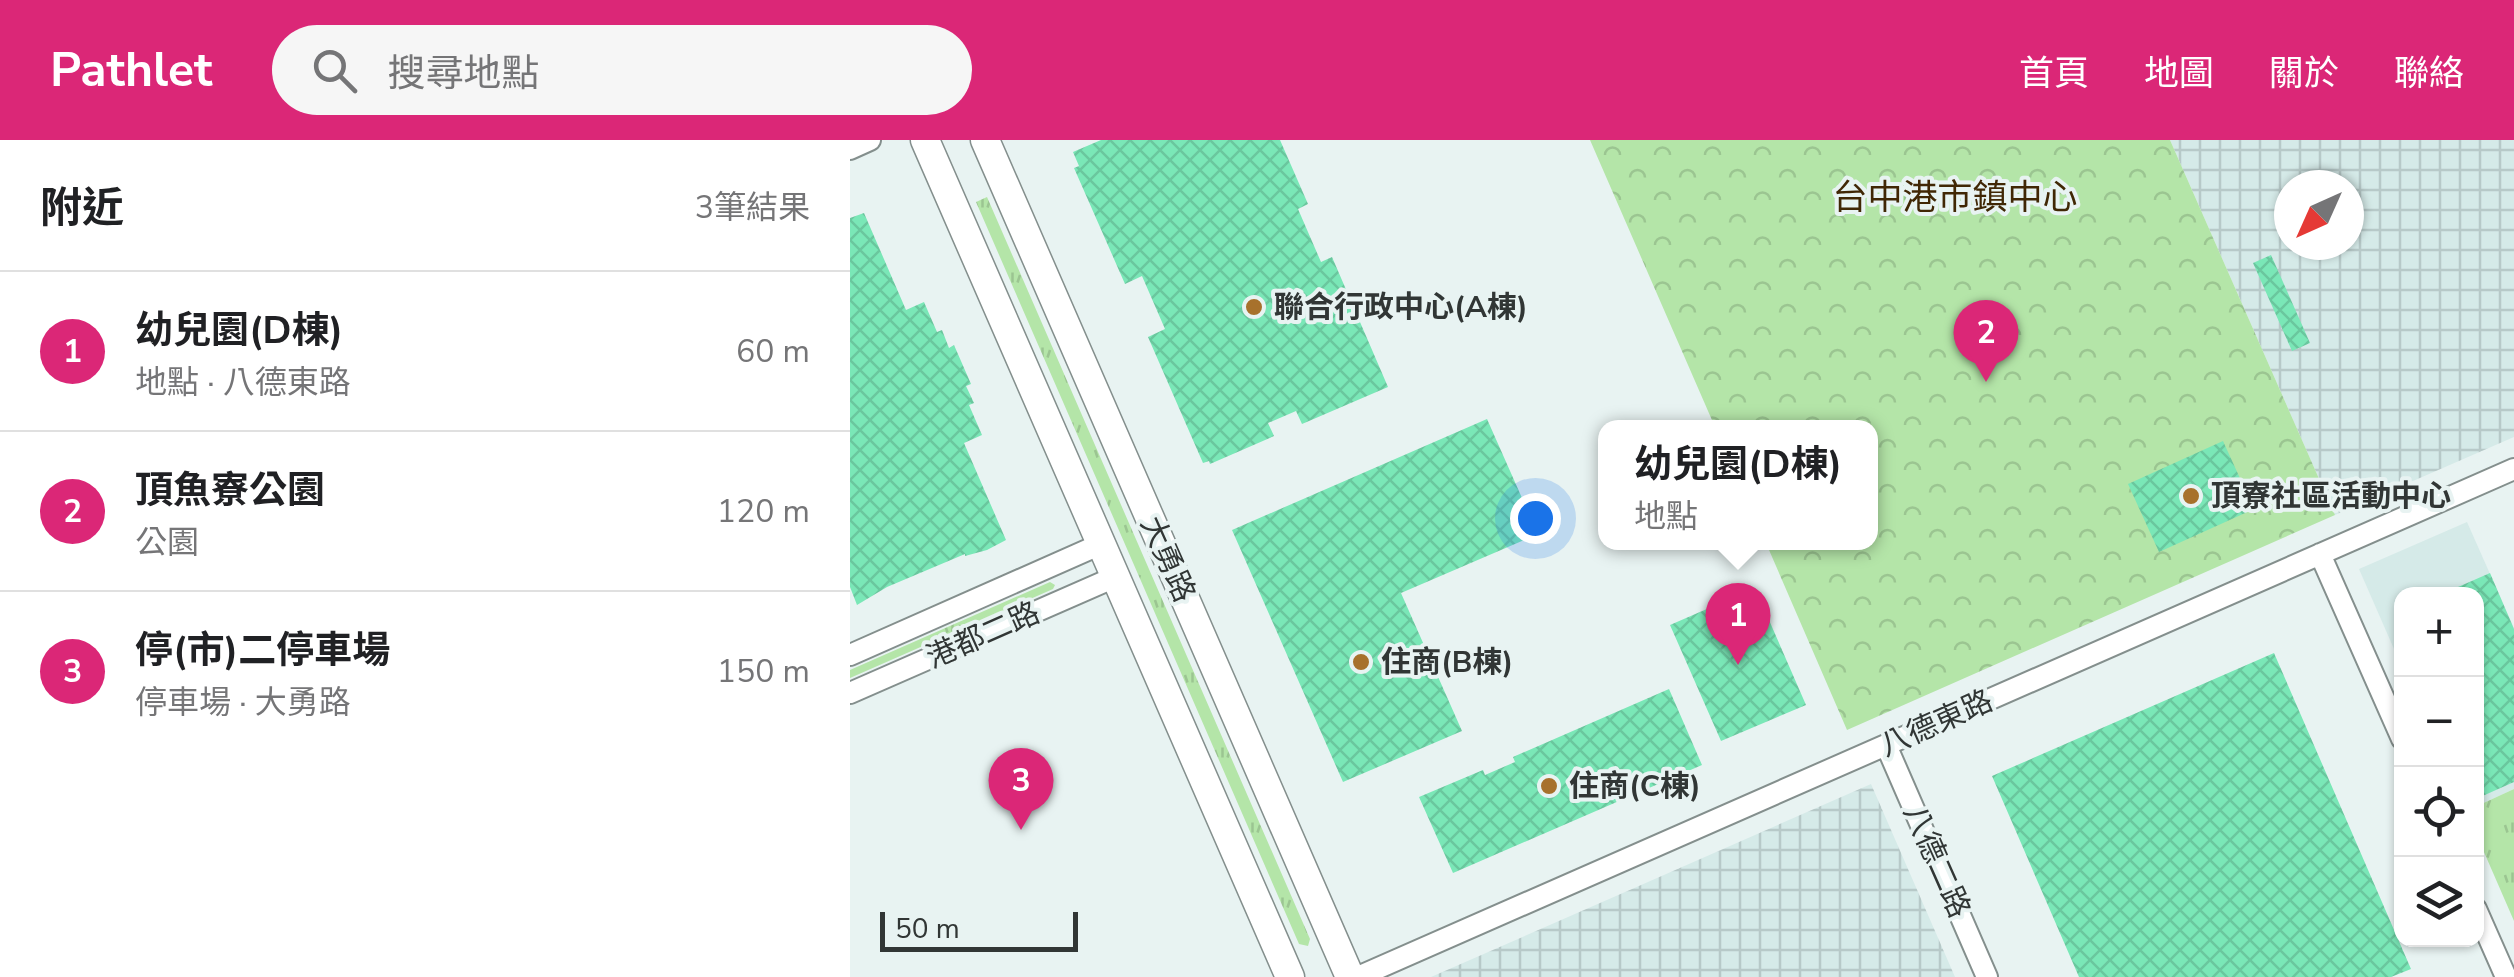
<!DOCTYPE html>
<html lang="zh-TW">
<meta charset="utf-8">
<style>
:root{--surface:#fff;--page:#f6f6f6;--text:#202124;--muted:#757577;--line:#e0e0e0;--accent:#db2777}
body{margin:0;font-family:"Nunito Sans","Noto Sans TC",sans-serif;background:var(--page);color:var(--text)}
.controls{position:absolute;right:30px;bottom:30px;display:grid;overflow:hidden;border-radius:20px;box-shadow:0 2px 8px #0004}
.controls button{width:90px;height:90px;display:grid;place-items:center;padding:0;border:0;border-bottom:2px solid var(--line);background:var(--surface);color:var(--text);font:50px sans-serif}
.compass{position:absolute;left:1424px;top:30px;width:90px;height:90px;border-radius:50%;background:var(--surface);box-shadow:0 2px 8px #0004;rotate:225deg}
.scale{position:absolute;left:30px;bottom:25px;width:198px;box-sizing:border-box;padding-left:10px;border:5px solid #313635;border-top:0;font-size:28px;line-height:35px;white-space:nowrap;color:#313635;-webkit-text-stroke:8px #e8f3f2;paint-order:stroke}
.you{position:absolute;left:685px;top:378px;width:35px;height:35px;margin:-25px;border:8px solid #fff;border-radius:50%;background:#1a73e8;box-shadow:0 0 0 15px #1a73e833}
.badge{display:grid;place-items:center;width:65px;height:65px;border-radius:50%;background:var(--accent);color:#fff;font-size:32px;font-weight:700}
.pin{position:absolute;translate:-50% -82px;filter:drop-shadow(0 2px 5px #0008)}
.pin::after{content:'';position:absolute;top:52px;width:35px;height:30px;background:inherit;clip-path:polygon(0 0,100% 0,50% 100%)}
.popup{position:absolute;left:748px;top:280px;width:280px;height:130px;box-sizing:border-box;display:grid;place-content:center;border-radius:20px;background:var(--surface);filter:drop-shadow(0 2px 8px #0005);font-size:32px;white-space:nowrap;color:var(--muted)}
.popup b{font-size:38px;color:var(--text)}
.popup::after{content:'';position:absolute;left:50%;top:100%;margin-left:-20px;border:20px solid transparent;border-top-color:var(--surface)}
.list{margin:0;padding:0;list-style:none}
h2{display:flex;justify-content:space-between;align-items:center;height:130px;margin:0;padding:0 40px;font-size:42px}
h2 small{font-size:32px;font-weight:400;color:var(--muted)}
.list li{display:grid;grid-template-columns:65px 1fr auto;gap:30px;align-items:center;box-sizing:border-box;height:160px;padding:0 40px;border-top:2px solid var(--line)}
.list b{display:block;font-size:38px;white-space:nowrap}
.list p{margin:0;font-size:32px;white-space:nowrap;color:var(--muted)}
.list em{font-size:32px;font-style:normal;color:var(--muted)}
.icon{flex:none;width:55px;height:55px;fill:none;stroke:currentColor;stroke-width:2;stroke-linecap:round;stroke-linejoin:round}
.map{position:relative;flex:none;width:1664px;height:837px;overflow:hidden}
header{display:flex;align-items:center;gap:60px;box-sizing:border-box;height:140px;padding:0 50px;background:var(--accent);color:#fff}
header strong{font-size:48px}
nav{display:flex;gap:55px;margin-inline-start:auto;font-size:35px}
.search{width:700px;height:90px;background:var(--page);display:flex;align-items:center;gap:25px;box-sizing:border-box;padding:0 35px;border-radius:55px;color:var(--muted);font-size:38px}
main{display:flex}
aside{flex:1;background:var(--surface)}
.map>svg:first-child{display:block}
</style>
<header>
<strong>Pathlet</strong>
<div class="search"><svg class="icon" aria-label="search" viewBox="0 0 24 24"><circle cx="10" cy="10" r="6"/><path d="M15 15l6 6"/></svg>搜尋地點</div>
<nav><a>首頁</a><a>地圖</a><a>關於</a><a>聯絡</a></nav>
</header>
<main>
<aside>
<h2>附近<small>3筆結果</small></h2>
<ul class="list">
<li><span class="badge">1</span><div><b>幼兒園(D棟)</b><p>地點 · 八德東路</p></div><em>60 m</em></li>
<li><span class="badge">2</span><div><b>頂魚寮公園</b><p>公園</p></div><em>120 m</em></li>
<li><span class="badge">3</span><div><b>停(市)二停車場</b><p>停車場 · 大勇路</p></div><em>150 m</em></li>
</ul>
</aside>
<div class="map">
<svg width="1664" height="837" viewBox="0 0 1664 837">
<defs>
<pattern id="industrial-grid" width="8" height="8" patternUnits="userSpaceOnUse" patternTransform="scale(2.5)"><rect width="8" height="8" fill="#d5eae8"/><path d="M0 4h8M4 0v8" fill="none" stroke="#b7c9c8"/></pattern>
<pattern id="grass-tufts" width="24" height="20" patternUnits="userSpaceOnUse" patternTransform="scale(2.5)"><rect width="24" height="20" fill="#b4e5a8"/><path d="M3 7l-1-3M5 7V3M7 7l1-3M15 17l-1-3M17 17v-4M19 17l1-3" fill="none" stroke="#9bc591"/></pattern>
<pattern id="park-crowns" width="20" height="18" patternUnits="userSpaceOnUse" patternTransform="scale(2.5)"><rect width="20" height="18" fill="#b4e5a8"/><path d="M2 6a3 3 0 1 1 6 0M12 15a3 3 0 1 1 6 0" fill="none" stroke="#9bc591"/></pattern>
<pattern id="building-cross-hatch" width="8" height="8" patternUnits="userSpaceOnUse" patternTransform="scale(2.5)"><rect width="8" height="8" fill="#7ae7b7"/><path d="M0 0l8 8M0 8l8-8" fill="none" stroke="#6ac79e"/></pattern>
</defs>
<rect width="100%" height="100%" fill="#e8f3f2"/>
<path fill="#d5eae8" d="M 1617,382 L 1664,488 L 1664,649 L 1627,666 L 1626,454 L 1552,454 L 1551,525 L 1509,429 Z"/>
<path fill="url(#industrial-grid)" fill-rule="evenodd" d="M 1320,0 L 1664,0 L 1664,297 L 1485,375 ZM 1439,45 L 1499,45 L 1499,105 L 1439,105 Z
M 1021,644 L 1105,837 L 581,837 L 782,749 Z"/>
<path fill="url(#grass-tufts)" d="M 137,57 L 460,799 L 458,806 L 449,804 L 126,62 Z
M 200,442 L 205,445 L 203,449 L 0,538 L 0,530 Z
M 1664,649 L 1664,781 L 1627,696 L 1627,666 Z"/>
<path fill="url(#park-crowns)" d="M 740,0 L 1320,0 L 1485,375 L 997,590 L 916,403 L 1020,402 L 1020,288 L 865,287 Z"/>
<path fill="url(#building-cross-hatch)" d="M 251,0 L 430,0 L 458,64 L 448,69 L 471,122 L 482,117 L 538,247 L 452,284 L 446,271 L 418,283 L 424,296 L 360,324 L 359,321 L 353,323 L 298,197 L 315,189 L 292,136 L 275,144 L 224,28 L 229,26 L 223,12 Z
M 14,73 L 56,170 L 74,162 L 87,192 L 92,190 L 99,208 L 104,205 L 121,244 L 116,246 L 124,263 L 119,265 L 132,295 L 114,303 L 156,400 L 137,410 L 115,416 L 115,414 L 37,447 L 7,465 L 0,447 L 0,78 Z
M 1421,115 L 1460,203 L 1442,211 L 1403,123 Z
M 637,279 L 688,394 L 551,453 L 612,591 L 493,642 L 382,390 Z
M 1373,301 L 1404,369 L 1309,412 L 1278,344 Z
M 1640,433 L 1664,489 L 1664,642 L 1628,658 L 1626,454 L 1592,454 Z
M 905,448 L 956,565 L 871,601 L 820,485 Z
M 1424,513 L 1561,829 L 1541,837 L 1229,837 L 1142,636 Z
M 819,549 L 852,625 L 603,733 L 569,657 L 633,630 L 635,635 L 665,622 L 663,617 Z"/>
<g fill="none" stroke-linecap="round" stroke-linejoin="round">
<g stroke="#848f8d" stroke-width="24">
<path id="street" d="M 0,9 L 20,0
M 1470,414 L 1552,599
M 0,515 L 251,404
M 0,553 L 265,437
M 1036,605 L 1137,837
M 1626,769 L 1656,837
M 508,837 L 1664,329"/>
</g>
<g stroke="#848f8d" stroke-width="31">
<path id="secondary" d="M 75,0 L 440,837
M 135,0 L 500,837"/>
</g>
<use href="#street" stroke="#fff" stroke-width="20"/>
<use href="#secondary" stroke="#fff" stroke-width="28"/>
</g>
<g fill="#a7712c" stroke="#e8f3f2" stroke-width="4">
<circle cx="404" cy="167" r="10"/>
<circle cx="1341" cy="356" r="10"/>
<circle cx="511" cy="522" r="10"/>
<circle cx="699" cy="646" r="10"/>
</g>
<g text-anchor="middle" stroke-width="8" stroke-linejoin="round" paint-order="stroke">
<g font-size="30" font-weight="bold" fill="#313635" stroke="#e8f3f2" text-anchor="start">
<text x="424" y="177">聯合行政中心(A棟)</text>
<text x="1361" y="366">頂寮社區活動中心</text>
<text x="531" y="532">住商(B棟)</text>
<text x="719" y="656">住商(C棟)</text>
</g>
<g font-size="30" fill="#313635" stroke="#e8f3f2">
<text transform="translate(318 419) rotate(66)" y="10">大勇路</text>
<text transform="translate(133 495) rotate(-24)" y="10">港都二路</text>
<text transform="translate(1086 583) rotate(-24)" y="10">八德東路</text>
<text transform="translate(1087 721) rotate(66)" y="10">八德二路</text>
</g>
<g font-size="35" fill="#402705" stroke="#e8f3f2">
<text x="1105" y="69">台中港市鎮中心</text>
</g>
</g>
</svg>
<div class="controls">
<button>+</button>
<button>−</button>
<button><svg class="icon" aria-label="locate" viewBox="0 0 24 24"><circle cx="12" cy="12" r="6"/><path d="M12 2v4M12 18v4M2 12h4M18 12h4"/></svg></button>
<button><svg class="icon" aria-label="layers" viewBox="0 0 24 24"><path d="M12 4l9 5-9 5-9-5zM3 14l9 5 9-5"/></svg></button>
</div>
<svg class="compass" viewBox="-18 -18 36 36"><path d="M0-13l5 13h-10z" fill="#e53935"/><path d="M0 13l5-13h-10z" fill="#757577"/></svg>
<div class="scale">50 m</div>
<div class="you"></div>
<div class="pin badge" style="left:888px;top:525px">1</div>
<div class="popup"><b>幼兒園(D棟)</b>地點</div>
<div class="pin badge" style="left:1136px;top:242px">2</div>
<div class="pin badge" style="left:171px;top:690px">3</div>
</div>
</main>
